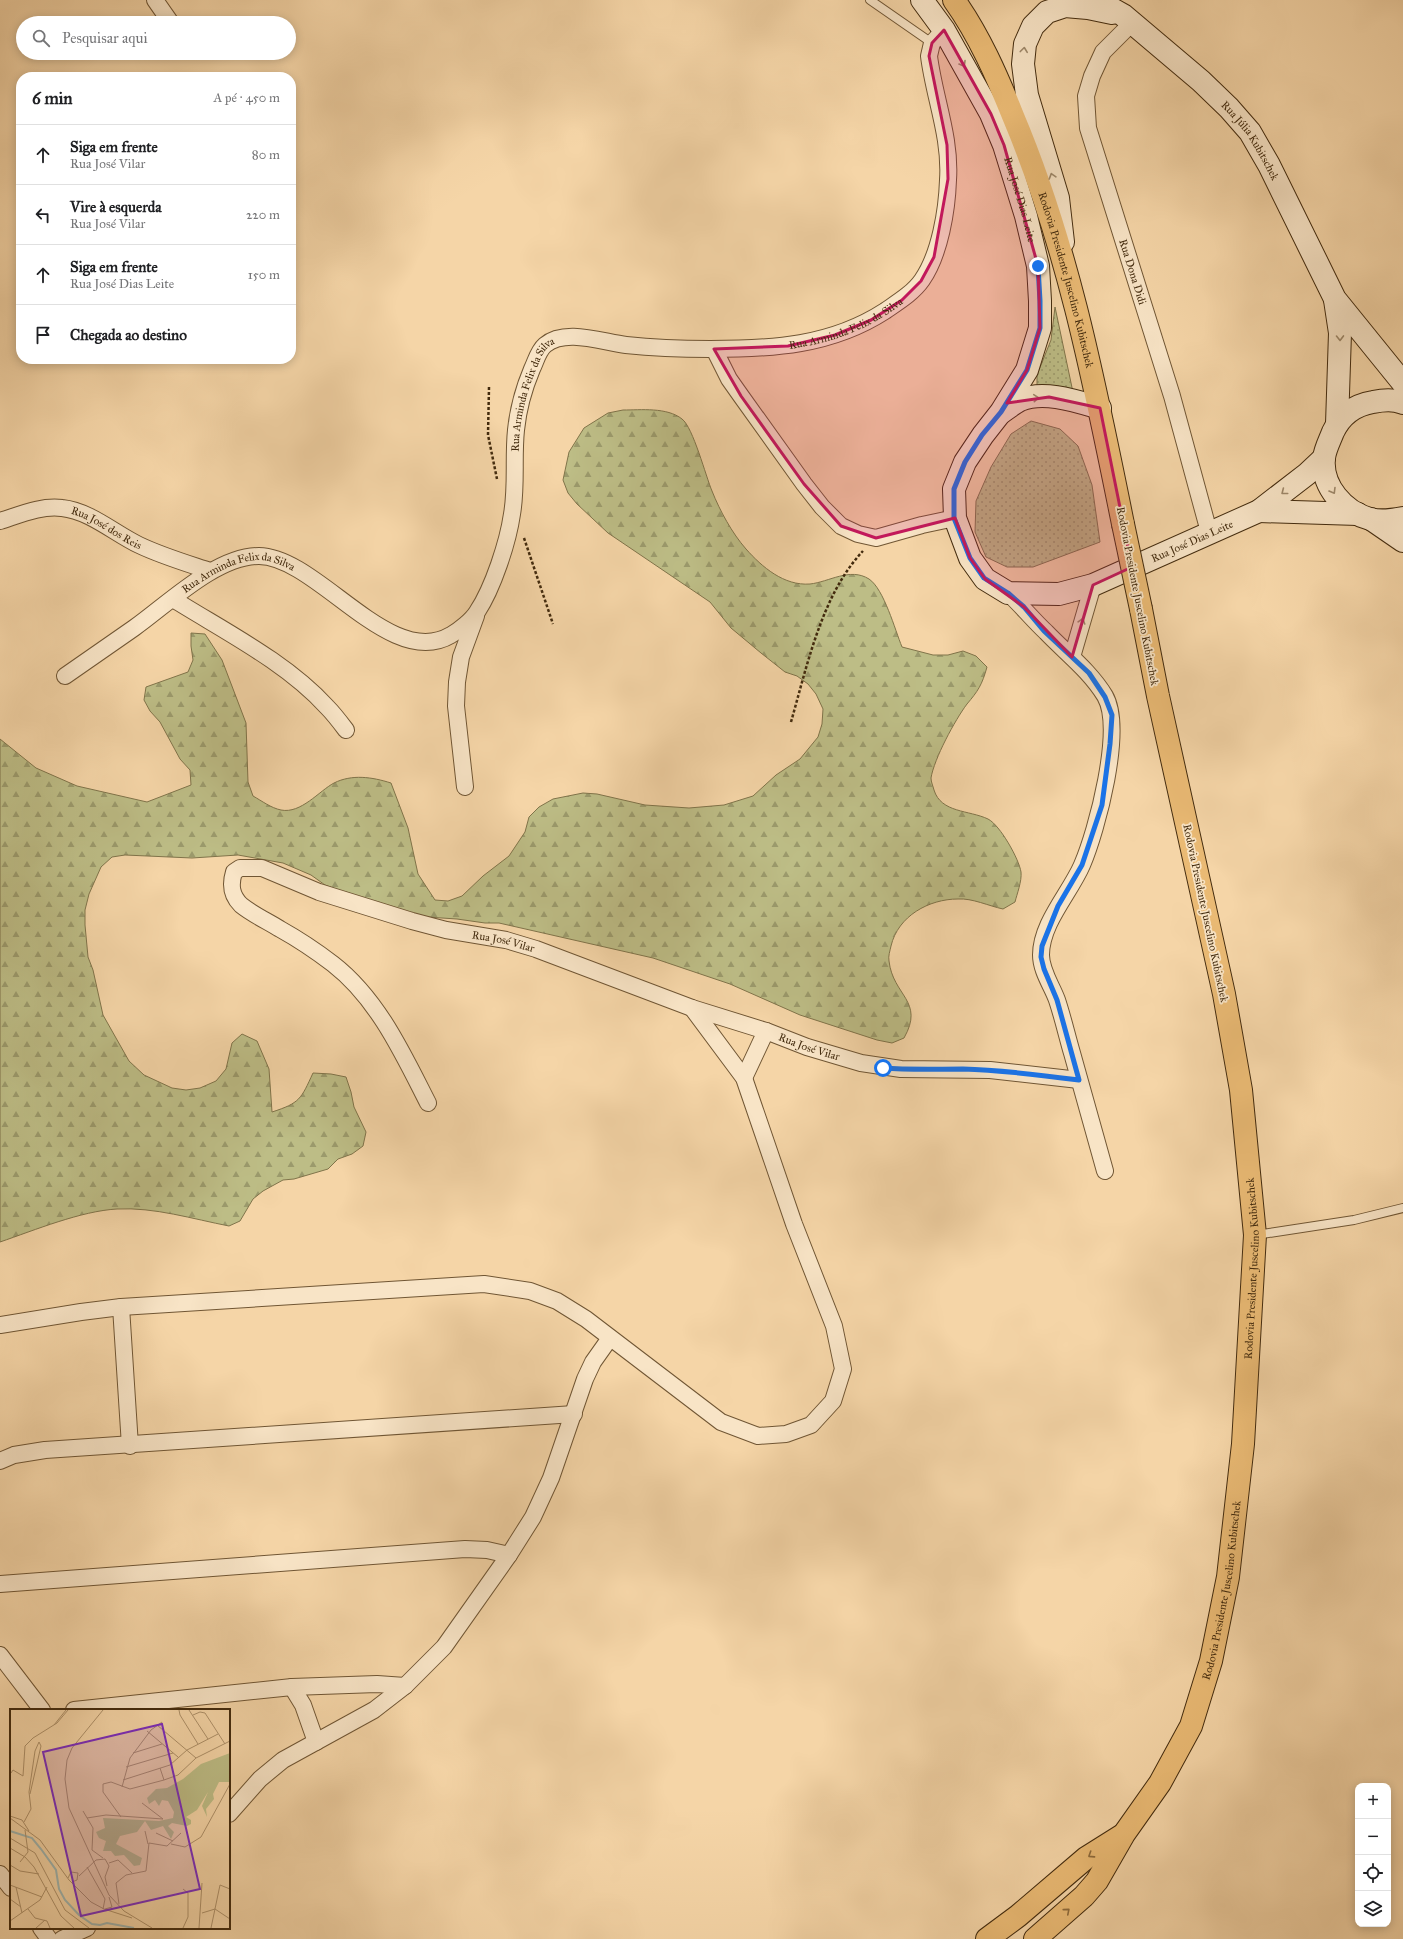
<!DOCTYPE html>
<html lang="pt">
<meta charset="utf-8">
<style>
:root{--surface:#fff;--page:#f6f6f6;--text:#202124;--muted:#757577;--line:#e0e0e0}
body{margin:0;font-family:"IM FELL Great Primer",serif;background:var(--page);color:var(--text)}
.controls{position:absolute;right:12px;bottom:12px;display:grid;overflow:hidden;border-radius:8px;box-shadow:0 2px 10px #0003}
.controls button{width:36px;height:36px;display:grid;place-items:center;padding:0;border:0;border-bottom:1px solid var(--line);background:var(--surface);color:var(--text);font:20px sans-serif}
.stop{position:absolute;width:12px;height:12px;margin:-9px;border:3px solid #1a73e8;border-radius:50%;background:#fff}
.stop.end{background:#1a73e8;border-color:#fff;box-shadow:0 1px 4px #0008}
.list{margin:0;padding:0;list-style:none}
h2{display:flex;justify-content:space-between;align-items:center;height:52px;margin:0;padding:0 16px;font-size:17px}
h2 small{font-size:13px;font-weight:400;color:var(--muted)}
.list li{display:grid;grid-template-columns:26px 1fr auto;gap:12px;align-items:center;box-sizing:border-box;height:60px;padding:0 16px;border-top:1px solid var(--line)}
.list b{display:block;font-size:15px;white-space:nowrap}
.list p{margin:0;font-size:13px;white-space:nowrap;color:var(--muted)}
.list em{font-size:13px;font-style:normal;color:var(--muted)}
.icon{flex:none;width:22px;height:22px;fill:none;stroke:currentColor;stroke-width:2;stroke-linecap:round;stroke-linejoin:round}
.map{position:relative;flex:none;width:1403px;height:1939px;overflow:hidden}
.search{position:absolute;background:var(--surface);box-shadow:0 2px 10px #0003;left:16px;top:16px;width:280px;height:44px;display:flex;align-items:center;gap:10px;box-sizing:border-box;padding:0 14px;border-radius:22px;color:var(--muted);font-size:15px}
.panel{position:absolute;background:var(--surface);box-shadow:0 2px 10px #0003;left:16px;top:72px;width:280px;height:292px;border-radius:16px}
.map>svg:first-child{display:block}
</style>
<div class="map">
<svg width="1403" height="1939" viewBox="0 0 1403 1939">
<defs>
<pattern id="forest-firs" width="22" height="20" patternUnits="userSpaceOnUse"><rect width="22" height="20" fill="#bdbd86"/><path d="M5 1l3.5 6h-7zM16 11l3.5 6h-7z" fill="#9b9a6c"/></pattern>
<pattern id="park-dots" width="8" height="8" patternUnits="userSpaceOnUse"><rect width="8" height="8" fill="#bdbd86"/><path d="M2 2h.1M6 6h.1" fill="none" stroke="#9b9a6c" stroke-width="1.8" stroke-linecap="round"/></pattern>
</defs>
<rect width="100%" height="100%" fill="#f5d5a7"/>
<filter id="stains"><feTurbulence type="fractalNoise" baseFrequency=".005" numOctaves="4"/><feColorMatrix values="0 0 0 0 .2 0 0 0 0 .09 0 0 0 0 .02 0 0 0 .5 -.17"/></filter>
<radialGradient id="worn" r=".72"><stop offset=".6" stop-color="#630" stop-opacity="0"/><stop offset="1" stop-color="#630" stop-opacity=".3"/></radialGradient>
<path fill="url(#forest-firs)" stroke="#80744a" d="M 623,410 C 641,410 667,407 682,419 C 693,427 706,477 712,491 C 720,511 732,533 746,549 C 762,567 784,586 810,584 C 829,582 850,567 869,579 C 884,589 895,630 902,647 L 933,655 L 948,655 L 963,651 L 976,656 L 987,667 C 982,685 978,691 967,704 C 955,720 934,759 931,778 C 931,782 933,786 934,790 C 941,813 969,810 988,819 C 1000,825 1019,859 1021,872 C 1022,881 1017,894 1015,902 L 1003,909 C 989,906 972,898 958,899 C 929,899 898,916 891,946 C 890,951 888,956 889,961 C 893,996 925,1001 904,1038 L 892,1043 L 877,1040 L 800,1015 L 730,984 L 653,958 L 499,923 L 485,923 L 457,919 L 427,917 L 385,908 L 325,885 L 311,875 L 283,863 L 238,855 L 192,858 L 125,855 L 112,857 L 101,867 L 89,894 L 85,910 L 85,925 L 88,957 L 93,970 L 103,1015 L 129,1061 L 144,1075 L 172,1088 L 186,1090 L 200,1088 L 216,1081 L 226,1069 L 232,1043 L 242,1034 L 257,1041 L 269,1069 L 272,1112 C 300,1103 301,1099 313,1073 L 331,1074 L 346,1077 L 351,1092 L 354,1107 L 366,1132 L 363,1146 L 352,1154 L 338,1159 L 328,1169 L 294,1179 L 283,1180 L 263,1191 L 253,1199 L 240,1221 L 229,1226 C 193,1219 154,1207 117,1209 C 81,1211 35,1230 0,1242 L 0,739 L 36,768 L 77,786 L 147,802 L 191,785 L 190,770 L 180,759 L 160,722 L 150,711 L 144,700 L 146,687 L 188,672 L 193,660 L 191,646 L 191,633 L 205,634 L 222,660 L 246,723 L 248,782 L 253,796 C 262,801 271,808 281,810 C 301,814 319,791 334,783 C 352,774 372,777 391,783 L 408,828 L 418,874 L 435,900 L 448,901 L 462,896 L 483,876 L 509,856 L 525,832 L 529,817 L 539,807 L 553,799 L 583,793 L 597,794 L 645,805 L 689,808 L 724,805 L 753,796 L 776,775 L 800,759 L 818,737 L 822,724 L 823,709 L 816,694 L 808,684 L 797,676 L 785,672 L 761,653 L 731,628 L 710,602 L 608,533 L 577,504 L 568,493 L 563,480 L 569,452 L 584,428 L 608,413 Z"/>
<path fill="url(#park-dots)" stroke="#80744a" d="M 1055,307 L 1074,397 L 1037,386 L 1037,375 L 1051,340 Z
M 1031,421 L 1060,429 L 1078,446 L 1092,485 L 1100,542 L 1033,567 L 1007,567 L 986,557 L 975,532 L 976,501 L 991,467 L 1011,434 Z"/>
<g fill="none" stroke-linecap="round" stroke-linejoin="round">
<g stroke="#705634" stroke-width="10">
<path id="service" d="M 870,0 L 932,43
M 1256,1235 L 1354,1220 L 1403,1208"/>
</g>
<g stroke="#705634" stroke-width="18">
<g id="minor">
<path d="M 155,0 L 171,23"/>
<path id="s1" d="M 1132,23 L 1103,52 L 1092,76 L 1086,96 L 1088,128 L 1172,396 L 1209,532"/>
<path d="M 714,349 L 729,379 L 741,396 L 804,484 L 822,507 L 841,526 L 858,534 L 876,538 L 922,525 L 955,518"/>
<path id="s2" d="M 0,521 C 19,515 42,505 62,508 C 90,511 114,533 139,545 C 162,556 186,563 210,571"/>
<path d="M 1008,593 C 1021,605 1033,620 1046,632 C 1066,653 1090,671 1105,696 C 1124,729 1097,830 1082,865 C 1070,893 1041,923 1041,955 C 1041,971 1052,986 1057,1000 C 1063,1018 1067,1036 1072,1053 C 1083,1092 1094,1132 1105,1171"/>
<path d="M 173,599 C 224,631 286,662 327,707 C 334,714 340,722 346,730"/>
<path d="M 1072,657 L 1093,585"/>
<path id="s3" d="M 65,676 C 88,660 111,644 134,628 C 168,604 216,556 259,556 C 318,557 390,671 451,635 C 460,630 472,620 477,612 C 493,588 508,542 512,514 C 517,486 513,458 516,430 C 518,410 524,388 532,369 C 536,361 538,351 545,345 C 565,328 602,342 626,345 C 654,348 682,349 710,349 C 772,349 831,346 885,311 C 898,302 913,293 922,280 C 940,254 947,210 948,180 C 951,137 934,97 929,56 L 932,43 L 944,30"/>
<path d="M 465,787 L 456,706 L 457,682 L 461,657 L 476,616"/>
<path d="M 744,1078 L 766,1031"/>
<path id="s4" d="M 428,1103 C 403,1054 378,999 333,964 C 316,951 298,939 280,929 C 267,921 252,914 241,905 C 231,895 230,885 234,872 L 240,868 L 262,868 L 319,892 L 412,921 L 446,930 L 506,940 L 536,949 L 692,1008 L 766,1031 L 807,1047 L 861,1063 L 901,1069 L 990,1070 L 1079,1080"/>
<path d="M 121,1307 L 130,1446"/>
<path d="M 0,1325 L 81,1312 L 121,1307 L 484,1284 L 530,1291 L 557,1301 L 586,1319 L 721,1422 L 758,1436 L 786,1434 L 811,1425 L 833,1401 L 843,1369 L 834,1326 L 794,1224 L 744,1078 L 692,1008"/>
<path d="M 0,1461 L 14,1455 L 45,1450 L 574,1414"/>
<path d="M 0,1584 L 465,1549 L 487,1550 L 509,1555"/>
<path d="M 0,1655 L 42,1710"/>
<path d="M 292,1687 L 303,1705 L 316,1742"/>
<path d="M 74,1710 L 292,1687 L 377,1684 L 405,1686"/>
<path d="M 229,1814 L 260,1779 L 283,1760 L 374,1710 L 405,1686 L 444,1647 L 509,1555 L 533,1517 L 551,1478 L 585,1379 L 593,1362 L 610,1338"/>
<path d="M 0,1874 L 11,1888"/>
<path d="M 41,1928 L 49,1939"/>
<path d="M 62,1939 L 87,1928"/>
</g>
</g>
<g stroke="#432b0e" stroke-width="24">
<g id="secondary">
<path id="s5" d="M 922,0 L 944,30 L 991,114 L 1004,145 L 1026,216 L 1038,266 L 1040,301 L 1040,328 L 1027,370 L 1001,412 L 983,435 L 965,462 L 954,489 L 955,518 L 970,558 L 985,579 L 1008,593 L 1059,594 L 1093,585 L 1259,511 L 1307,474 L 1324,458"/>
<path id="s6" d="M 1096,0 L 1123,15 L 1201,81 L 1229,108 L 1250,132 L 1269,165 L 1335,299 L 1403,383"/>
<path d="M 1063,242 L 1058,198 L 1027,95 L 1023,64 L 1025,44 L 1033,26 L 1047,12 L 1065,6 L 1088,8 L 1112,13"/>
<path d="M 1335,300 L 1340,333 L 1337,424"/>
<path d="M 1403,403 C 1394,399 1383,400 1373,402 C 1355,405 1341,415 1333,432 C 1330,440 1325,449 1324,458 C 1321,486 1344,512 1370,519 C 1381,522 1392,520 1403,518"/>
<path d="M 1002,412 C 1008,408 1014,403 1020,400 C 1044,390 1076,401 1100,408"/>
<path d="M 1259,511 L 1358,514"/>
<path d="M 1371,519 L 1403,541"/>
</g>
</g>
<g stroke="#432b0e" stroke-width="24">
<g id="trunk">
<path id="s7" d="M 954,0 C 979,35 997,76 1013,116 C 1068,246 1095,386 1123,524"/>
<path d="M 987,1939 L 1018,1916 L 1086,1858 L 1121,1836"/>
<path id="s8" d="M 1035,1939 L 1084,1896 L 1097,1881 L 1124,1834 L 1160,1783 L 1191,1726 L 1211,1661 L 1228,1577 L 1243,1444 L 1255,1235 L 1241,1090 L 1224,994 L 1158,696 L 1141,609"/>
</g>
</g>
<path stroke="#432b0e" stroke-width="2.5" stroke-dasharray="3 2" stroke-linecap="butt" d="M 489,387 L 488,435 L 497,479
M 524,538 L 553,624
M 791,722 C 807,666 822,594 863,551"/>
<use href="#service" stroke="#f8e4c6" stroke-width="8"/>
<use href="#minor" stroke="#f8e4c6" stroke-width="16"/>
<use href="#secondary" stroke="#f8e4c6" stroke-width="22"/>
<use href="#trunk" stroke="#eaba74" stroke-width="22"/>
<g stroke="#432b0e" stroke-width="24" stroke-linecap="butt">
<path id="trunk-bridge" d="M 1123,524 L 1141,609"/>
</g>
<use href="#trunk-bridge" stroke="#eaba74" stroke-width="22"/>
</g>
<defs><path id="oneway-chevron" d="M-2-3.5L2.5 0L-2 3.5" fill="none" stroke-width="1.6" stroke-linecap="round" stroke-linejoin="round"/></defs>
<g stroke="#9e886a">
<use href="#oneway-chevron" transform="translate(1024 50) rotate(-83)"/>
<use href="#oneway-chevron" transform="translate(963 64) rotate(60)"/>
<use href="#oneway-chevron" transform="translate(1052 176) rotate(-107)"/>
<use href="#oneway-chevron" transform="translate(1340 338) rotate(89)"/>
<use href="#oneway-chevron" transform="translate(1036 398) rotate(-5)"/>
<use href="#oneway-chevron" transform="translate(1333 491) rotate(59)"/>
<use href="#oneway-chevron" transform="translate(1284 492) rotate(142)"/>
<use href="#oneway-chevron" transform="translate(1082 621) rotate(-73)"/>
</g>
<g stroke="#8e6b3c">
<use href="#oneway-chevron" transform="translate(1091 1855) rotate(147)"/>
<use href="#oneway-chevron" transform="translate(1067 1911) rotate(-41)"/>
</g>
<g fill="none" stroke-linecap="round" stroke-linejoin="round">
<path stroke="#1a73e8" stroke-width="5" d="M 883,1068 C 910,1070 936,1069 963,1069 C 1002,1070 1041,1075 1079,1080 L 1057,1000 L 1044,969 L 1041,957 L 1042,946 L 1058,906 L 1082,865 L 1102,805 L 1110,744 L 1112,715 L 1105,697 L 1089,673 L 1044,631 L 1024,607 L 1008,593 L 984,578 L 970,558 L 954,518 L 954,489 L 965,462 L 982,435 L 1001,412 L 1027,370 L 1040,328 L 1040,301 L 1038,266"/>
</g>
<path fill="#c2185b" fill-opacity="0.2" stroke="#c2185b" stroke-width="3" stroke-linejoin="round" d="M 944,30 L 991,114 L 1004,145 L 1038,266 L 1040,328 L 1027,370 L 1007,403 L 1049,397 L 1100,408 L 1132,567 L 1093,585 L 1072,657 L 1024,607 L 985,579 L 970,558 L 955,518 L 876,538 L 841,526 L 804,484 L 741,396 L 714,349 L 788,346 L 835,335 L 871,320 L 902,300 L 921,281 L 934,257 L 948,179 L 947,145 L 929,56 L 932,43 Z"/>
<g text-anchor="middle" stroke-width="3.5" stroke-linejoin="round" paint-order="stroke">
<g font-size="11" fill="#432b0e" stroke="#f8e4c6">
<text dy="4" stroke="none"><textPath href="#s6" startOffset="211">Rua Júlia Kubitschek</textPath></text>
<text dy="4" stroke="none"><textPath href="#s5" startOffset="224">Rua José Dias Leite</textPath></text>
<text dy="4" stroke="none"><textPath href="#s1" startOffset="271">Rua Dona Didi</textPath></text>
<text dy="4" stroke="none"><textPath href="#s7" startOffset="303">Rodovia Presidente Juscelino Kubitschek</textPath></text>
<text dy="4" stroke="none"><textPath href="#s3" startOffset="1070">Rua Arminda Felix da Silva</textPath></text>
<text dy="4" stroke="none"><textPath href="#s3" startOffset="711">Rua Arminda Felix da Silva</textPath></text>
<text dy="4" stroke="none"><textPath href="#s2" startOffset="113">Rua José dos Reis</textPath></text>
<text dy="4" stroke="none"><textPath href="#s5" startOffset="858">Rua José Dias Leite</textPath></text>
<text dy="4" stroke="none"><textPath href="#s3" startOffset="207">Rua Arminda Felix da Silva</textPath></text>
<text transform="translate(1138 596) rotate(79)" y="4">Rodovia Presidente Juscelino Kubitschek</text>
<text transform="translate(1206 913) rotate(78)" y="4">Rodovia Presidente Juscelino Kubitschek</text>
<text dy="4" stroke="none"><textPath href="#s4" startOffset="597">Rua José Vilar</textPath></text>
<text dy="4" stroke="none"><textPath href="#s4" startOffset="921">Rua José Vilar</textPath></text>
<text dy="4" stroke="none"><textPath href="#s8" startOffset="730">Rodovia Presidente Juscelino Kubitschek</textPath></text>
<text dy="4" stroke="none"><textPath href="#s8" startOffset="406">Rodovia Presidente Juscelino Kubitschek</textPath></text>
</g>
</g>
<g transform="translate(10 1709)">
<rect width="220" height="220" fill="#f5d5a7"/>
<path d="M 220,44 L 220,73 L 209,73 L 203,85 L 204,90 L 196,100 L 197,108 L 192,97 L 198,83 L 187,101 L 176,108 L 181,111 L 181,115 L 177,117 L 162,114 L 158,117 L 164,123 L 161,130 L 153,117 L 141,121 L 135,112 L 127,123 L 110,127 L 106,135 L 132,149 L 130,156 L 124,157 L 114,146 L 105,147 L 101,142 L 93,142 L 96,132 L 89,129 L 86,123 L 95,119 L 93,109 L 149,112 L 163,109 L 164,103 L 158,92 L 152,91 L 149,97 L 145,91 L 139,95 L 137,89 L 146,80 L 157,79 L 173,70 L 191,55 Z" fill="#bdbd86"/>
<path fill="none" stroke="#9fb6b1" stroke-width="2" d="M 0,122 L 22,129 L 31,140 L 46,161 L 49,180 L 55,191 L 69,206 L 82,215 L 90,216 L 97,214 L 124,219"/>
<path fill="none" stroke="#ae916a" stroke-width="1" d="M 93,1 L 62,39 L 57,51 L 55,70 L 59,99 L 99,186 L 114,202 L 142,219M 169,1 L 170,6 L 188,35M 179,1 L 198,30M 183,6 L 190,3 L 195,4 L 215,35M 44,16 L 56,1M 147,16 L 186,49M 137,22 L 168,48M 123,44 L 152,35M 116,58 L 163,44M 150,59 L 154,71M 1,64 L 3,61 L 13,67 L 15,37 L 23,29 L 47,14 L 58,1M 113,71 L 160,56 L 177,41 L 208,25M 112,78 L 120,49 L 141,21 L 152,13M 20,85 L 31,37 L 29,33M 73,102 L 83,119 L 82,141 L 93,149M 0,107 L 12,111 L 19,122M 111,108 L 93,83 L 93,75 L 101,73 L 120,80 L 154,71 L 168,66 L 186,49 L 220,32M 0,109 L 30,131 L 59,171 L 81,193 L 94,200 L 122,209M 77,109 L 96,106 L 153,110 L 132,94M 14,113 L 21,100 L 19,83 L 25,42 L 29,33M 135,122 L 138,135M 146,124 L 163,132M 0,129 L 25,144 L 55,201 L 79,219M 161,135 L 175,138 L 191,128 L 220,75M 0,139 L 15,148 L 24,158 L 51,207 L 64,219M 10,153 L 18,143 L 15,121M 99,154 L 108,151 L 122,164M 0,156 L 10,162 L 29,165M 77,158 L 95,190 L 93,200M 69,167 L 86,151 L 95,150 L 99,157 L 95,168 L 97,177M 58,169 L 61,163 L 68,164 L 67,171 L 62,173M 0,176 L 32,188M 6,178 L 12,204M 0,190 L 11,198M 109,195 L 106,174 L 116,166 L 136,162 L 139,134 L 157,137 L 171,124M 18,200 L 25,209 L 37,212 L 40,219M 95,200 L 102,198 L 99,188M 192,204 L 205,200 L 220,210M 0,212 L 30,191 L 37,178M 26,219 L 35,211M 173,219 L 178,208 L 178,184 L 173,180M 189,219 L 192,174M 201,219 L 210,176 L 220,180"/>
<path fill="#7b2cbf" fill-opacity="0.15" stroke="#7b2cbf" stroke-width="2" d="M 152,15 L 190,180 L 71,207 L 33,43 Z"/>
<rect width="220" height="220" fill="none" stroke="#432b0e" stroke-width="2"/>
</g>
<rect width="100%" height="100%" filter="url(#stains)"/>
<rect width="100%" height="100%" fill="url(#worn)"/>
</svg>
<div class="controls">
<button>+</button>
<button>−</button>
<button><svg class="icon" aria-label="locate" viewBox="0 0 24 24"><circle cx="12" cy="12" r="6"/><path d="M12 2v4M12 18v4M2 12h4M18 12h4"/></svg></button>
<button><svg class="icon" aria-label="layers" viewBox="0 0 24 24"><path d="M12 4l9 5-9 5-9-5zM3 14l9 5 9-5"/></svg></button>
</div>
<div class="stop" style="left:883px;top:1068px"></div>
<div class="stop end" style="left:1038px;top:266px"></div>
<div class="search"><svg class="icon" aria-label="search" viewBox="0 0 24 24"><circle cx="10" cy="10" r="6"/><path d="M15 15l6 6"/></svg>Pesquisar aqui</div>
<section class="panel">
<h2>6 min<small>A pé · 450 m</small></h2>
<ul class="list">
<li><svg class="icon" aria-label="ahead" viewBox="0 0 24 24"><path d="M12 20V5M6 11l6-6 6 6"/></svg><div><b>Siga em frente</b><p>Rua José Vilar</p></div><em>80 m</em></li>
<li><svg class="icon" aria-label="left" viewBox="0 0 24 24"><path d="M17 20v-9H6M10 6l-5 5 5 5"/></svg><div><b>Vire à esquerda</b><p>Rua José Vilar</p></div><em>220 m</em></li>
<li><svg class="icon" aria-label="ahead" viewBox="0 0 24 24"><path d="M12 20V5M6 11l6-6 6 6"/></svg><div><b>Siga em frente</b><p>Rua José Dias Leite</p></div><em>150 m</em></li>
<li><svg class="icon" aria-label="arrive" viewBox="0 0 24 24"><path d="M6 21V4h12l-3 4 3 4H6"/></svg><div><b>Chegada ao destino</b></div></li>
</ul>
</section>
</div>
